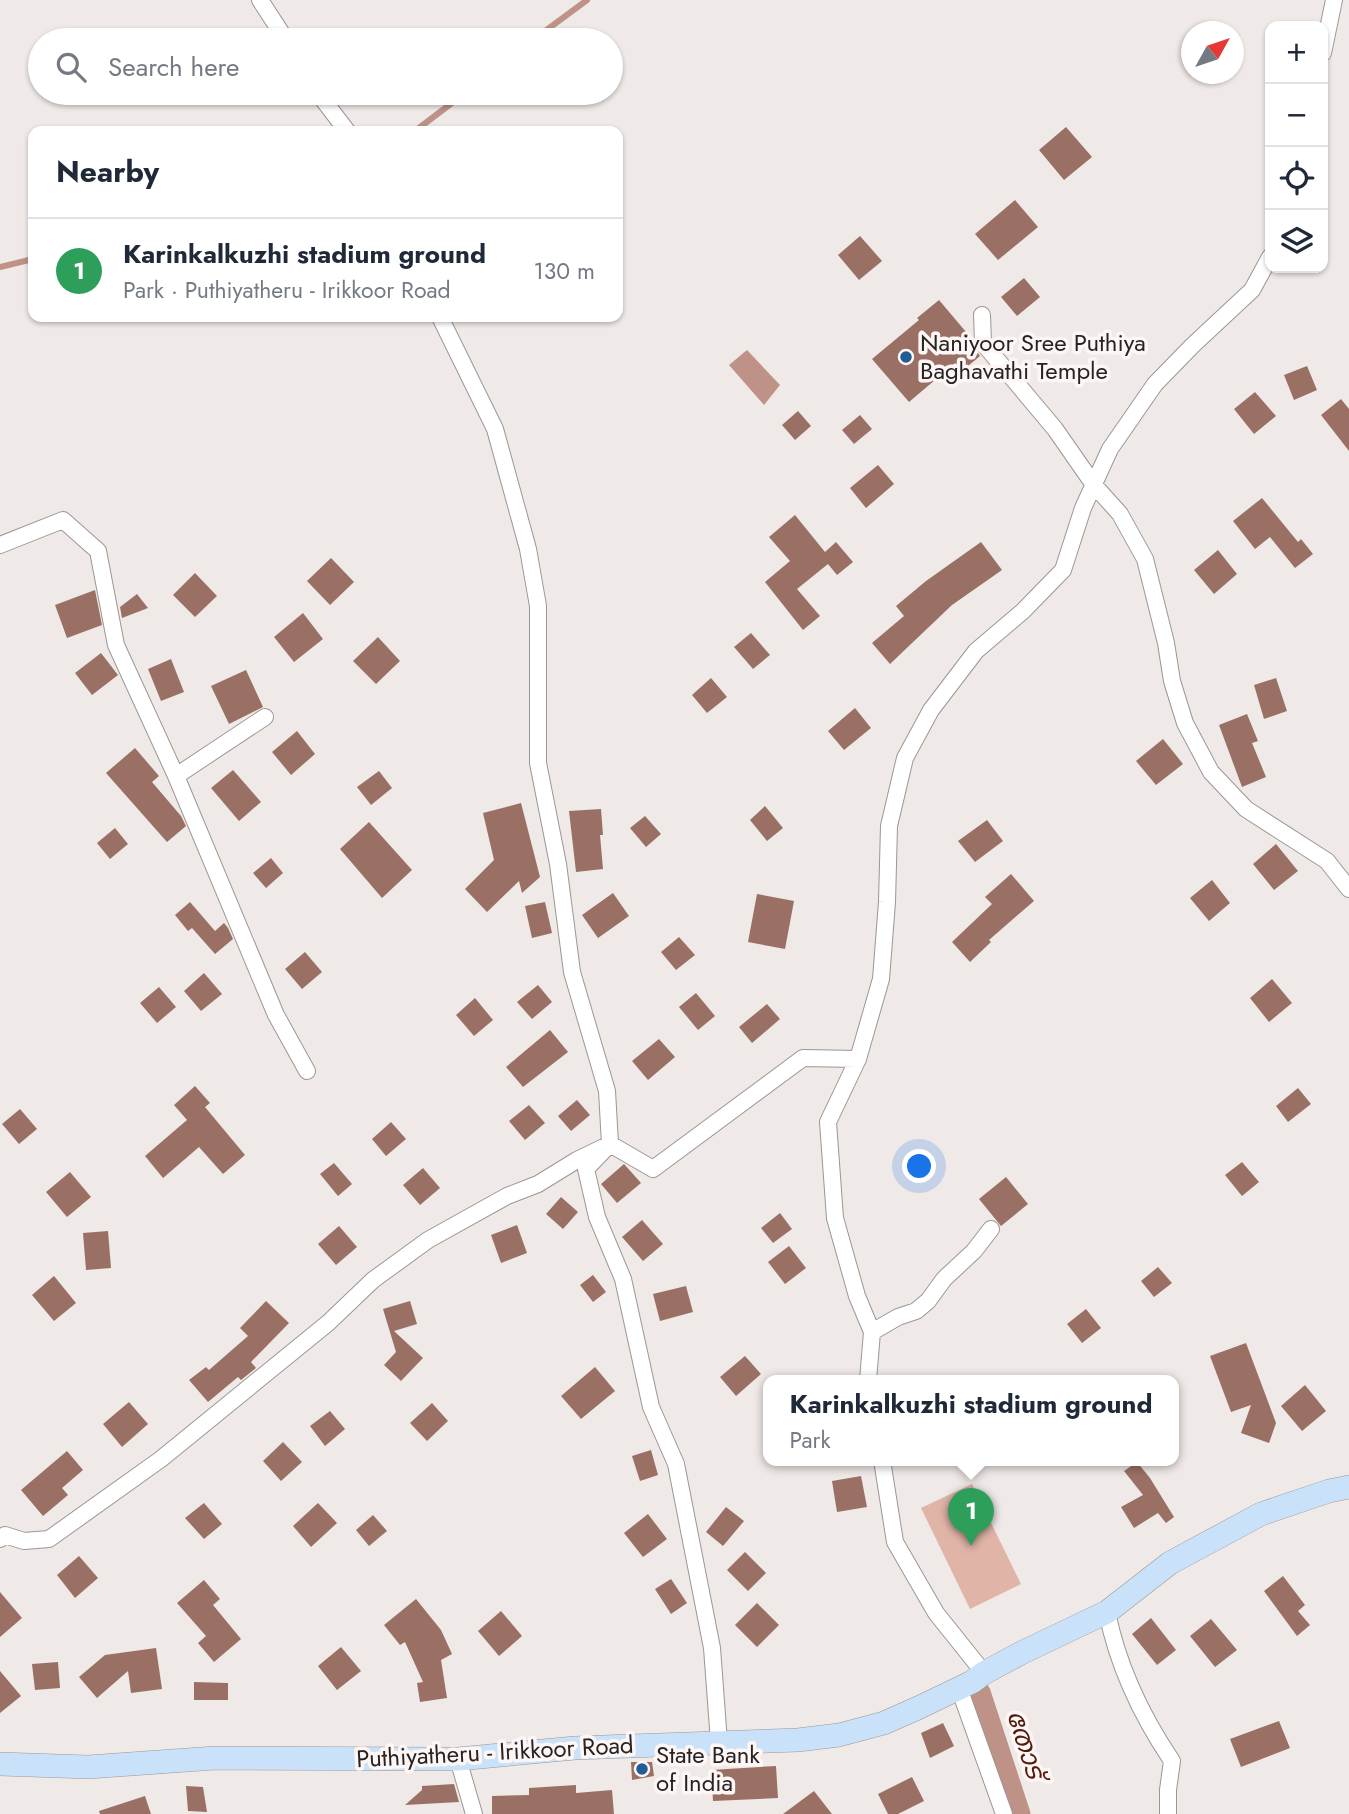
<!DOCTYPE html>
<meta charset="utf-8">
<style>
:root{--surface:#fff;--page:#f6f6f7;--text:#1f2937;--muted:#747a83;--line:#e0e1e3;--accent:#205d94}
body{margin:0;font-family:Jost,"Noto Sans Malayalam",sans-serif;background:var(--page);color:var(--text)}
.controls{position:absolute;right:21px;top:21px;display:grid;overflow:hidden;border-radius:14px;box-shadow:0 2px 5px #0004}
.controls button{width:63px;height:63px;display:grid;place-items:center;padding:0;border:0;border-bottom:2px solid var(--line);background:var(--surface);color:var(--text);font:35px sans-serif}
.compass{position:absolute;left:1181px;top:21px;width:63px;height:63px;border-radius:50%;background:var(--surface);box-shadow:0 2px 5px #0004;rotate:50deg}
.you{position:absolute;left:920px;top:1167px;width:24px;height:24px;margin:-18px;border:5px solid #fff;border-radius:50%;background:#1a73e8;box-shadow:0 0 0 10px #1a73e833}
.badge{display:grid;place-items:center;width:46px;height:46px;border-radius:50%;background:var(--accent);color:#fff;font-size:23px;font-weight:700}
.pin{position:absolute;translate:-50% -58px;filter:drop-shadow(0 2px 4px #0008)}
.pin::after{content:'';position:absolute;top:37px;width:24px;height:21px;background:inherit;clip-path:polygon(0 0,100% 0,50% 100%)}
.popup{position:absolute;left:763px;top:1375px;width:416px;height:91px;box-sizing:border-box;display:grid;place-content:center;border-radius:14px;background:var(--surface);filter:drop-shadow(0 2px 5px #0005);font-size:23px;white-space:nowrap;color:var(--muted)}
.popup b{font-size:26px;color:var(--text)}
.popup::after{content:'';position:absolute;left:50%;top:100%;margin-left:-14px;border:14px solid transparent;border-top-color:var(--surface)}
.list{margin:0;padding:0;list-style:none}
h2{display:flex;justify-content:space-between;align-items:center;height:91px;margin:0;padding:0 28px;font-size:30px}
h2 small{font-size:23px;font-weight:400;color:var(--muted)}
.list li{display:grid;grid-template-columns:46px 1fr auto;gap:21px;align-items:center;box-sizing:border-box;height:105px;padding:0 28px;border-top:2px solid var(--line)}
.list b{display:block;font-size:26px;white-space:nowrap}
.list p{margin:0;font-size:23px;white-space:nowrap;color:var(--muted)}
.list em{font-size:23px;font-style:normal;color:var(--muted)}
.icon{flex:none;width:38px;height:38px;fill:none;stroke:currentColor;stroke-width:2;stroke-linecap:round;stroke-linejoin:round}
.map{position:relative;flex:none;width:1349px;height:1814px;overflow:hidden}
.search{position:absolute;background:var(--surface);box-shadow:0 2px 5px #0004;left:28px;top:28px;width:595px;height:77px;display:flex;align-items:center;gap:18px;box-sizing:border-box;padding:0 24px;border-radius:38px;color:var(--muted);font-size:26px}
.panel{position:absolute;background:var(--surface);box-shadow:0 2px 5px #0004;left:28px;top:126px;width:595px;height:196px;border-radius:14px}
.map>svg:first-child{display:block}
</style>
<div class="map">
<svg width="1349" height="1814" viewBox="0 0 1349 1814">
<rect width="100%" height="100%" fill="#efe9e7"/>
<path fill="#e1b4a8" d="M 972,1484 L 1021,1584 L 970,1609 L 921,1508 Z"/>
<path fill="#be9286" d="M 747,350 L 780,385 L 764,405 L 729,365 Z"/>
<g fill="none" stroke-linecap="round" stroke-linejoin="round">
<path stroke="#be9286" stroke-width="6" d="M 533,40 L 587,0
M 415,131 L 465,93
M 0,267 L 33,259"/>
<path stroke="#be9286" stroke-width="21" d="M 980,1692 L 1020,1814"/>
</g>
<path fill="#9a7065" d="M 1066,127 L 1092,157 L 1064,180 L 1039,150 Z
M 1015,200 L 1038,227 L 998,260 L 975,234 Z
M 860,236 L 882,261 L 859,280 L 838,255 Z
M 1024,278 L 1040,297 L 1017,316 L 1001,297 Z
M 939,300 L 972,339 L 975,349 L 980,356 L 962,371 L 955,363 L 909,402 L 872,359 L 919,320 L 917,318 Z
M 1307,366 L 1317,390 L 1294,400 L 1284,375 Z
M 1255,392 L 1276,416 L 1254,434 L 1234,409 Z
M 1341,399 L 1349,409 L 1349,451 L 1321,415 Z
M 798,411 L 811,426 L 795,440 L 782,425 Z
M 860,415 L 872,429 L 854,444 L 842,430 Z
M 878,465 L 894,484 L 866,508 L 850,488 Z
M 1262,498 L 1298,542 L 1301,539 L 1313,554 L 1295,568 L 1270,537 L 1255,549 L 1233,521 Z
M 795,515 L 825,552 L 836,542 L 853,562 L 837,575 L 828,564 L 797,589 L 820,616 L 803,630 L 765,582 L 790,561 L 769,537 Z
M 981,542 L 1002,570 L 952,605 L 890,664 L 872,643 L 904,616 L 896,606 L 926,581 Z
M 1218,550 L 1237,574 L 1214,594 L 1194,570 Z
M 331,558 L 354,582 L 330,605 L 307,581 Z
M 195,573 L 217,596 L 195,617 L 173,595 Z
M 95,590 L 102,625 L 67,638 L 55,605 Z
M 137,594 L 148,608 L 122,618 L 120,607 Z
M 303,613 L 323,639 L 294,662 L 274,637 Z
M 751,633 L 770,655 L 753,669 L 734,647 Z
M 378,637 L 400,661 L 376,684 L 353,661 Z
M 101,653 L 118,675 L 92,695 L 75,673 Z
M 171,659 L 184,692 L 161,701 L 148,669 Z
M 246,670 L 263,707 L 229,724 L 211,686 Z
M 711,678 L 727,697 L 707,713 L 692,695 Z
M 1276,678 L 1287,711 L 1264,719 L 1254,685 Z
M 855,708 L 871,728 L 844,750 L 828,731 Z
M 1247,714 L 1258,741 L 1252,743 L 1266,777 L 1242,787 L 1219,725 Z
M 297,731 L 315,754 L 291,775 L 272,752 Z
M 1163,739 L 1183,764 L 1156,785 L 1136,761 Z
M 135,748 L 159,776 L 152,782 L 181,816 L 186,826 L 167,842 L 106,773 Z
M 233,770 L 261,802 L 239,821 L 211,788 Z
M 379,771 L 392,788 L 371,805 L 357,787 Z
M 521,803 L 540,877 L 522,893 L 519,881 L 487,912 L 465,889 L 494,860 L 483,813 Z
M 765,806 L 783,828 L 767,841 L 750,820 Z
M 601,809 L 603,835 L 600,835 L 603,869 L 576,872 L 569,811 Z
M 645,816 L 661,834 L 646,847 L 630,828 Z
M 987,820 L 1003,841 L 975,862 L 958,841 Z
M 369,822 L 412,870 L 382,898 L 340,849 Z
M 115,828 L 128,844 L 110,859 L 97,843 Z
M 1276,844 L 1298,871 L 1274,890 L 1253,864 Z
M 271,858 L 283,873 L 266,888 L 253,873 Z
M 1011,874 L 1034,901 L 989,940 L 991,942 L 970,962 L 952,942 L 992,904 L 985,897 Z
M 1212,880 L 1230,903 L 1209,921 L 1190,898 Z
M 613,893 L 629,916 L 598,938 L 582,915 Z
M 757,894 L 794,901 L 785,949 L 748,942 Z
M 190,902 L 215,931 L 224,923 L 228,928 L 233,939 L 215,954 L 192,928 L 188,931 L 175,915 Z
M 545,902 L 552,933 L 532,938 L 525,906 Z
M 679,937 L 695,955 L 676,970 L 661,952 Z
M 305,952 L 322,972 L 302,989 L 285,969 Z
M 204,973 L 222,994 L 201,1011 L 184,991 Z
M 1272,979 L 1292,1003 L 1269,1022 L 1250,998 Z
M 538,985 L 552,1002 L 532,1019 L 517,1002 Z
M 159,987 L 176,1007 L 157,1023 L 140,1003 Z
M 696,993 L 715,1016 L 698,1030 L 679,1007 Z
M 475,998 L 493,1020 L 474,1036 L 456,1015 Z
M 767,1004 L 780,1019 L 752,1043 L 739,1027 Z
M 550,1030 L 568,1052 L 523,1087 L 506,1067 Z
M 659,1039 L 675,1057 L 648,1080 L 632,1061 Z
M 195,1086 L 210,1103 L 205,1107 L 245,1155 L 223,1174 L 199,1147 L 163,1178 L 145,1156 L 187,1120 L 174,1105 Z
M 1298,1088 L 1311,1104 L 1288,1122 L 1276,1106 Z
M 577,1100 L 590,1115 L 571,1131 L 558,1116 Z
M 529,1105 L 545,1123 L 525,1140 L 509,1121 Z
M 20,1109 L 37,1129 L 19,1144 L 2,1124 Z
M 391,1122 L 406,1139 L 386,1156 L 372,1139 Z
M 1242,1162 L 1259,1182 L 1242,1196 L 1225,1175 Z
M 334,1163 L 352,1184 L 338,1196 L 320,1174 Z
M 624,1164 L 641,1183 L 617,1203 L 601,1184 Z
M 423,1168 L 440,1188 L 420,1205 L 403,1185 Z
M 70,1172 L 91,1197 L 67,1217 L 46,1192 Z
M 1006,1177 L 1028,1204 L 1001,1226 L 979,1199 Z
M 561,1197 L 578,1212 L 563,1229 L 546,1214 Z
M 780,1213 L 792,1229 L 773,1243 L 761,1228 Z
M 642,1220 L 663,1244 L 643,1261 L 622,1237 Z
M 517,1225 L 527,1253 L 501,1263 L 491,1235 Z
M 339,1226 L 357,1247 L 336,1265 L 318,1244 Z
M 108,1231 L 111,1268 L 86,1270 L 83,1233 Z
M 789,1246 L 806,1268 L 785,1284 L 768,1262 Z
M 1158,1267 L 1172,1283 L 1154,1297 L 1141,1281 Z
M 593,1275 L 606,1292 L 593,1302 L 580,1285 Z
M 54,1276 L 76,1303 L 54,1321 L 32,1295 Z
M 686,1286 L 693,1312 L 660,1321 L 653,1294 Z
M 266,1301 L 289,1323 L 251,1362 L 256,1368 L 241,1380 L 238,1377 L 208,1402 L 189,1380 L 206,1367 L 209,1370 L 248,1336 L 240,1328 Z
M 410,1301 L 417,1324 L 394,1331 L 423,1358 L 401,1381 L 384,1365 L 396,1352 L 383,1309 Z
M 1086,1309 L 1101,1328 L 1082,1343 L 1067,1324 Z
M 1246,1343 L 1276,1423 L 1269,1443 L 1241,1433 L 1251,1405 L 1231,1412 L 1210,1356 Z
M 745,1356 L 761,1374 L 736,1396 L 720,1377 Z
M 595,1367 L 615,1391 L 581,1419 L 561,1396 Z
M 1305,1385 L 1326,1411 L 1302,1431 L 1281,1406 Z
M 129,1402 L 148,1424 L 122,1447 L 103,1424 Z
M 432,1403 L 448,1421 L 427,1441 L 410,1423 Z
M 330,1411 L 345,1429 L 325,1446 L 310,1426 Z
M 283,1442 L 302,1462 L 281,1481 L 263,1461 Z
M 651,1450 L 658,1475 L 640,1481 L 632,1456 Z
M 67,1451 L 83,1470 L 62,1488 L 68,1495 L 43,1516 L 21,1490 Z
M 1137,1462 L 1150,1478 L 1174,1517 L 1166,1523 L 1158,1513 L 1134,1528 L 1121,1507 L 1143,1495 L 1124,1471 Z
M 861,1476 L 867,1507 L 837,1512 L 832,1481 Z
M 204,1503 L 222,1524 L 204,1539 L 185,1518 Z
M 318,1503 L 337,1523 L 311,1547 L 293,1526 Z
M 726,1507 L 744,1521 L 723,1546 L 706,1532 Z
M 648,1514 L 667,1539 L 643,1557 L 624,1533 Z
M 373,1515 L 387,1531 L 369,1546 L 356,1530 Z
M 745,1552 L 766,1573 L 748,1591 L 727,1570 Z
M 79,1556 L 98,1578 L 75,1598 L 57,1575 Z
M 1283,1576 L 1305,1605 L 1298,1611 L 1310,1625 L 1297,1636 L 1264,1591 Z
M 671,1579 L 687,1603 L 671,1614 L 655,1589 Z
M 204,1580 L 220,1599 L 213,1605 L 241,1639 L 214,1662 L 198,1643 L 206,1636 L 177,1603 Z
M 0,1592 L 22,1618 L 0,1637 Z
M 416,1599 L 441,1630 L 452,1654 L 441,1660 L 447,1698 L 420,1702 L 417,1683 L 423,1682 L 405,1642 L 400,1645 L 384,1625 Z
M 757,1603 L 779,1625 L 757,1647 L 735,1625 Z
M 501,1611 L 522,1636 L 499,1656 L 478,1631 Z
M 1151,1618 L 1176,1650 L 1157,1665 L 1132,1634 Z
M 1211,1619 L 1237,1650 L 1215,1667 L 1190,1636 Z
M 341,1647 L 361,1671 L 337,1690 L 318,1666 Z
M 156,1648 L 162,1689 L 131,1693 L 128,1671 L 97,1698 L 79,1677 L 105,1655 Z
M 58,1662 L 60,1688 L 35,1690 L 32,1664 Z
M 0,1671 L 21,1696 L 0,1713 Z
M 194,1682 L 228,1683 L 228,1700 L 194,1700 Z
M 1279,1721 L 1290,1748 L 1241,1767 L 1230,1739 Z
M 943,1723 L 954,1746 L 930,1758 L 921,1733 Z
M 631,1762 L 652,1762 L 654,1776 L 632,1780 Z
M 776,1766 L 778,1798 L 713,1801 L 711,1770 Z
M 912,1777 L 924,1801 L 898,1814 L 888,1814 L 878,1794 Z
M 454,1784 L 459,1802 L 405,1805 L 422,1790 L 422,1786 Z
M 576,1785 L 576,1793 L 612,1790 L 614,1814 L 492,1814 L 492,1796 L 529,1795 L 529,1788 Z
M 186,1786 L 203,1787 L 207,1812 L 188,1811 Z
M 814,1791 L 832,1814 L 783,1814 Z
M 145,1796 L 151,1814 L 100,1814 L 99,1811 Z"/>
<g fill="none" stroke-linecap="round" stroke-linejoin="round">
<g stroke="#9c9694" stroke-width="18">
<path id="street" d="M 260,0 L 286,40
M 1323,53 L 1334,0
M 318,93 L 347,131
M 982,315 L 983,343 L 1055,429 L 1094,485 L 1120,514 L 1145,559 L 1166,643 L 1172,681 L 1185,723 L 1211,772 L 1246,809 L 1327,861 L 1349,889
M 440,317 L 495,429 L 528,549 L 538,606 L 538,763 L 558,864 L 572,972 L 607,1091 L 610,1144 L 586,1169 L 597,1217 L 623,1279 L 651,1407 L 676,1464 L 712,1648 L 719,1742
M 0,545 L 63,520 L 98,551 L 116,645 L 176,776 L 276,1015 L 307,1071
M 176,776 L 265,717
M 872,1332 L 898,1317 L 916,1311 L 928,1301 L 944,1279 L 974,1251 L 991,1229
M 868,1380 L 872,1332 L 857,1296 L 835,1218 L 828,1122 L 858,1059 L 881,979 L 887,902 L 889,826 L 905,758 L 931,710 L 976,651 L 1023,611 L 1063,570 L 1083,508 L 1110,449 L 1155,384 L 1193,345 L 1252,290 L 1270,257
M 882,1460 L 895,1542 L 936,1613 L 984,1673
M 0,1539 L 5,1535 L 24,1541 L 49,1539 L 161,1459 L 328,1323 L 373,1280 L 428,1240 L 507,1196 L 538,1184 L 577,1160 L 610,1144 L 653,1169 L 803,1058 L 858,1059
M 1107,1612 C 1118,1667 1141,1715 1172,1761 L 1168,1790 L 1168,1814
M 959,1688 L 1004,1814
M 458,1759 L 474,1814"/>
</g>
<g stroke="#9c9694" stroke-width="24">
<path id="secondary" d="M 0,1764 L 88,1767 L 215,1758 L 458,1759 L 575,1748 L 798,1740 L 839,1735 L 884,1723 L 920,1707 L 972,1682 L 984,1673 L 1023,1652 L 1107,1612 L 1170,1563 L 1261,1514 L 1329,1491 L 1349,1487"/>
</g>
<use href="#street" stroke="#fff" stroke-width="16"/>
<use href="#secondary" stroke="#c9e2fa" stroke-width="23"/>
</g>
<g fill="#205d94" stroke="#fdf6f5" stroke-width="2.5">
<circle cx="906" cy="357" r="7"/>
<circle cx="642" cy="1769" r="7"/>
</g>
<g text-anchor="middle" stroke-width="7" stroke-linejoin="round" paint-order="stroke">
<g font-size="24" fill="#262423" stroke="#fdf6f5" text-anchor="start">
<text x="920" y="351">Naniyoor Sree Puthiya<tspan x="920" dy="28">Baghavathi Temple</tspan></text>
<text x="656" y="1763">State Bank<tspan x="656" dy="28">of India</tspan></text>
</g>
<g font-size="24" fill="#262423" stroke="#fdf6f5">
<text transform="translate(495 1752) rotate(-3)" y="8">Puthiyatheru - Irikkoor Road</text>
</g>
<g font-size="26" font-style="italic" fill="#521b0d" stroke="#fdf6f5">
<text transform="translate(1026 1744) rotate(72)" y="9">തോട്</text>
</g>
</g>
</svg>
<div class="controls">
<button>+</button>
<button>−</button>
<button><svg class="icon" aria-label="locate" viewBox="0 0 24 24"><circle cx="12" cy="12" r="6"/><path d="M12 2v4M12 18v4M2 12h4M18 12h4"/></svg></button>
<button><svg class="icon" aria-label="layers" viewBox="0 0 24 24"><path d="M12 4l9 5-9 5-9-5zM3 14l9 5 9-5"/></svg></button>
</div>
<svg class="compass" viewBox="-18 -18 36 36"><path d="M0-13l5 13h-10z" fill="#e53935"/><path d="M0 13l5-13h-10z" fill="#747a83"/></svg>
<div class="you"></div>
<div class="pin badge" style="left:971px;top:1546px;background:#2e9e5b">1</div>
<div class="popup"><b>Karinkalkuzhi stadium ground</b>Park</div>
<div class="search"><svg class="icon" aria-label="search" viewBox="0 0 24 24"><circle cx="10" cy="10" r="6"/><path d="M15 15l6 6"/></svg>Search here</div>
<section class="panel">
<h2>Nearby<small></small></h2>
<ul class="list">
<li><span class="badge" style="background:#2e9e5b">1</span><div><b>Karinkalkuzhi stadium ground</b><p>Park · Puthiyatheru - Irikkoor Road</p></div><em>130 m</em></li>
</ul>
</section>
</div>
